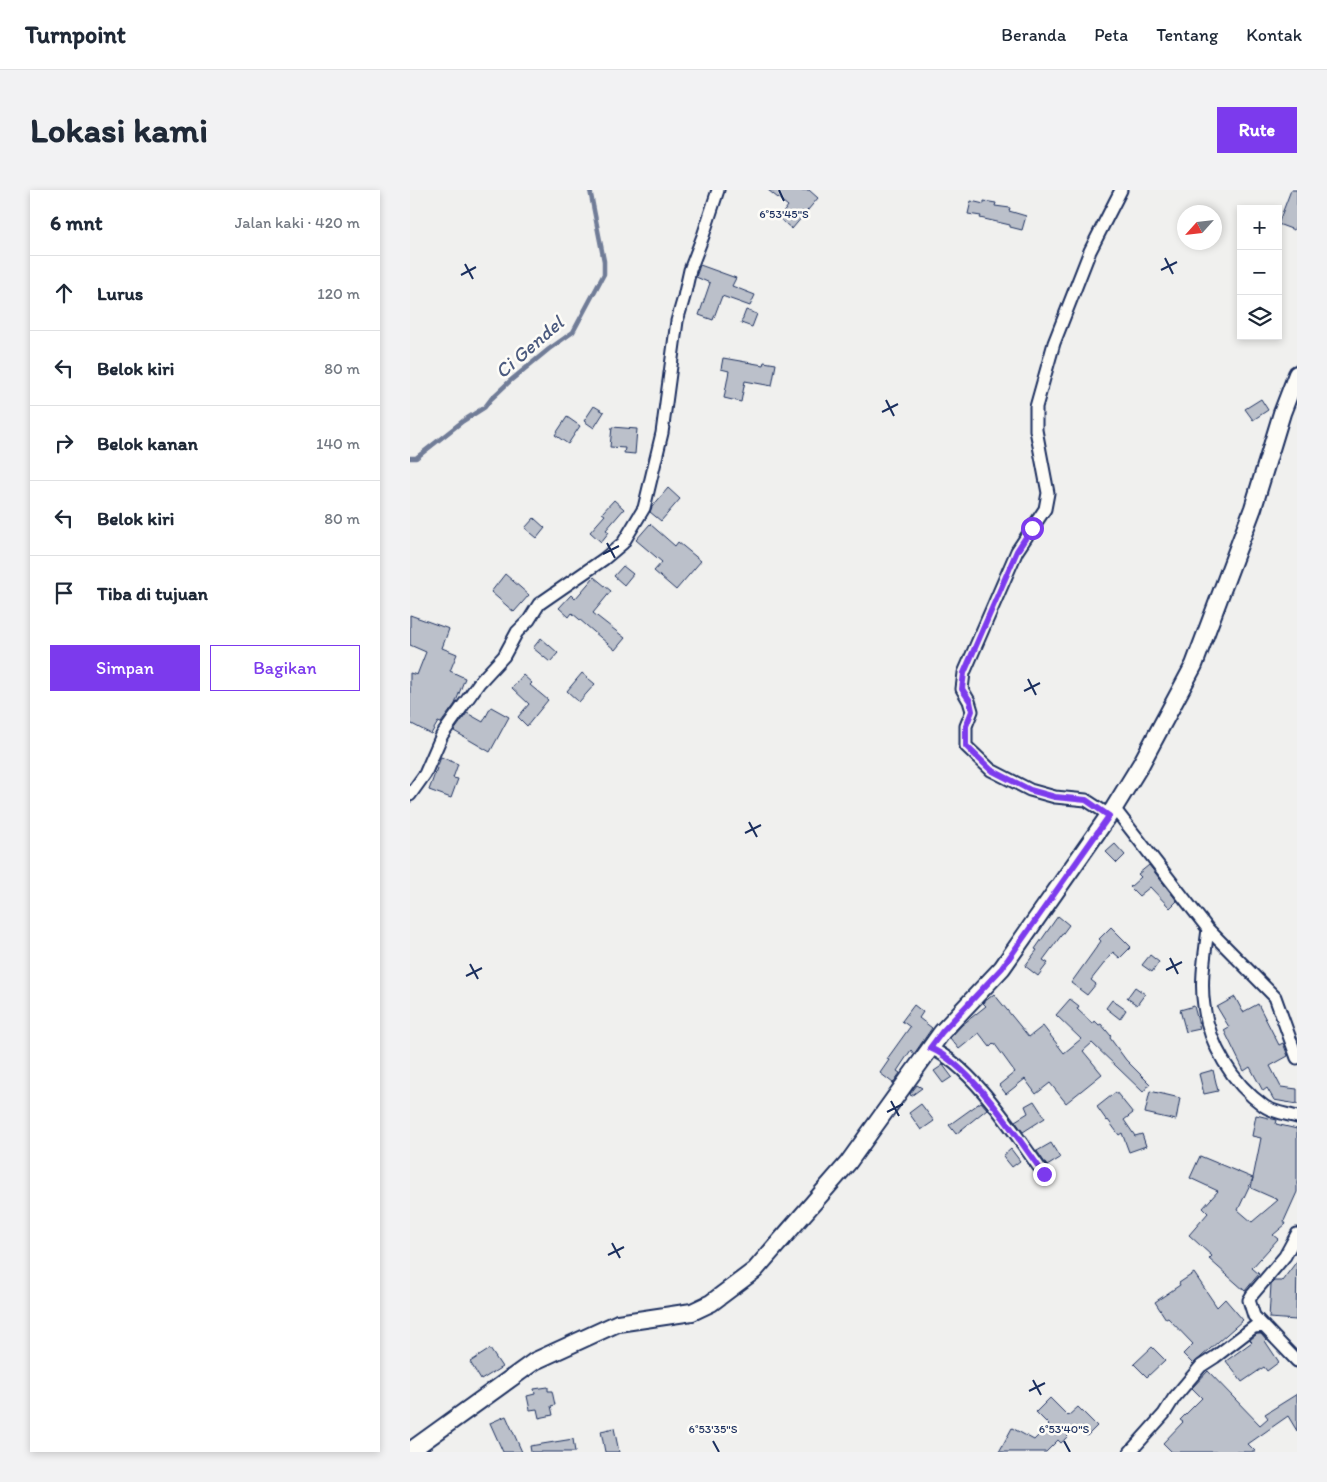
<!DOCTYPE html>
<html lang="id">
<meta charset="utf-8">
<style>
:root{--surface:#fff;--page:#f2f2f3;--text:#1f2937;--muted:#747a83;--line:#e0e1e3;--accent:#7c3aed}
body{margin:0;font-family:Itim,sans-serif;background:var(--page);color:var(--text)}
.controls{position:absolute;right:15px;top:15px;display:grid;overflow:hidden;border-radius:0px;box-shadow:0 2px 8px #0003}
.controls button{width:45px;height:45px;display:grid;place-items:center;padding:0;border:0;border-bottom:1px solid var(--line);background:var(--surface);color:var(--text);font:25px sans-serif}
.compass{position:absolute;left:767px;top:15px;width:45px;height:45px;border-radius:50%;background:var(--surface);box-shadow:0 2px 8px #0003;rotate:243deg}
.stop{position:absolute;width:15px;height:15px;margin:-11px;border:4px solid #7c3aed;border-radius:50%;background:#fff}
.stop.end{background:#7c3aed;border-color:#fff;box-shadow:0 1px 5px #0008}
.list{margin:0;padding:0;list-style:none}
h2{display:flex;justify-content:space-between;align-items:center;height:65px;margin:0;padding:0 20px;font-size:21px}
h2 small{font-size:16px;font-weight:400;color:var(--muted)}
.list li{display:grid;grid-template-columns:32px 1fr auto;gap:15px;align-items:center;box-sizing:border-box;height:75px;padding:0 20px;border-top:1px solid var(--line)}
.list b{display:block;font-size:19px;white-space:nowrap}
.list em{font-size:16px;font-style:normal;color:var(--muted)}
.actions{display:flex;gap:10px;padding:15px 20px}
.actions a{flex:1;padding:11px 0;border:1px solid var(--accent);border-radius:0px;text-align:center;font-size:18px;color:var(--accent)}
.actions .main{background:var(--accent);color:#fff}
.icon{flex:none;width:28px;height:28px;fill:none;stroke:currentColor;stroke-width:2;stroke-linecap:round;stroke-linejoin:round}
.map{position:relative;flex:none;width:887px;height:1262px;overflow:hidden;border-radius:0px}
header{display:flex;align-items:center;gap:30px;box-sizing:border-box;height:70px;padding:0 25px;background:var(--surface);border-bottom:1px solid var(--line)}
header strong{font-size:24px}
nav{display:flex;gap:28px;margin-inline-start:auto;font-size:18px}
.intro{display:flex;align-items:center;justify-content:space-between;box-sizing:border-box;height:120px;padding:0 30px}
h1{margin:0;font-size:35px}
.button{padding:12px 22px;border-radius:0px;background:var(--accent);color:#fff;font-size:18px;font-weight:700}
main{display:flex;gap:30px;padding:0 30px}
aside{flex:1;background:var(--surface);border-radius:0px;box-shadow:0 2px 8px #0003}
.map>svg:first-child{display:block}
</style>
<header>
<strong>Turnpoint</strong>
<nav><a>Beranda</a><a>Peta</a><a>Tentang</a><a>Kontak</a></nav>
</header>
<div class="intro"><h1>Lokasi kami</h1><a class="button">Rute</a></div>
<main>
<aside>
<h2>6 mnt<small>Jalan kaki · 420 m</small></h2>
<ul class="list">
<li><svg class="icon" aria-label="ahead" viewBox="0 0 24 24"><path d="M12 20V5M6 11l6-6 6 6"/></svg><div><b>Lurus</b></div><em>120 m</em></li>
<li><svg class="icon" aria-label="left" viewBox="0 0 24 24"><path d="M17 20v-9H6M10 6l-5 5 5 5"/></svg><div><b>Belok kiri</b></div><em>80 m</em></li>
<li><svg class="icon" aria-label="right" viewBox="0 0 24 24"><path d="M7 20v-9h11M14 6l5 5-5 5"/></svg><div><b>Belok kanan</b></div><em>140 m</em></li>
<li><svg class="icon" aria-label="left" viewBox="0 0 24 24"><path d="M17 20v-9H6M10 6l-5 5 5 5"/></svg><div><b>Belok kiri</b></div><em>80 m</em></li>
<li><svg class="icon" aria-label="arrive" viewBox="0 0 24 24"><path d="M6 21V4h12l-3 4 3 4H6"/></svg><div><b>Tiba di tujuan</b></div></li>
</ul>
<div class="actions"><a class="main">Simpan</a><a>Bagikan</a></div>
</aside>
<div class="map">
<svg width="887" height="1262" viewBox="0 0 887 1262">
<rect width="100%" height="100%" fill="#f0f0ee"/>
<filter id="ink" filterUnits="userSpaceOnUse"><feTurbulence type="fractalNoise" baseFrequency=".02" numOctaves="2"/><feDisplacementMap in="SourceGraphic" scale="10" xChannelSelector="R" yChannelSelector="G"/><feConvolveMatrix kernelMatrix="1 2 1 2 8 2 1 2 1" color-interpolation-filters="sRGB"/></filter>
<g filter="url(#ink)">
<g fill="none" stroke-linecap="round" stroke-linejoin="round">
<path stroke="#6f7b97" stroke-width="4.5" d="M 0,268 L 6,268 L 53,231 L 75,217 L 81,209 L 100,191 L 139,159 L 163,142 L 194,84 L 194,71 L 180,0"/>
</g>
<path fill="#bbc0ca" stroke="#1b2f5e" d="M 358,0 L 399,0 L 408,8 L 382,39 L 369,28 L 378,16 Z
M 881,0 L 887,0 L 887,33 L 884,40 L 868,34 Z
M 561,11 L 574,14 L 574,11 L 586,13 L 585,16 L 600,18 L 599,21 L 616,26 L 612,40 L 600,37 L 600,35 L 570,28 L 571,26 L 558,24 Z
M 290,75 L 326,88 L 322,96 L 345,105 L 340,116 L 312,106 L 303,130 L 289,125 L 300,93 L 286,87 Z
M 336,120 L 347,124 L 342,137 L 331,133 Z
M 313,168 L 353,175 L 354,172 L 366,174 L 362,196 L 335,191 L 331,212 L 314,208 L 319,181 L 311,179 Z
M 851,209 L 858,220 L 843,230 L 835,219 Z
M 184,216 L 194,222 L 184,238 L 174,231 Z
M 157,227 L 170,236 L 158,254 L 145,245 Z
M 202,237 L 227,239 L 225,264 L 214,263 L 215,258 L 200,257 Z
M 258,298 L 270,309 L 251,331 L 240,322 L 242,317 Z
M 204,310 L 214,319 L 196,340 L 199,342 L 191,352 L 180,342 L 195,325 L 192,323 Z
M 124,328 L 135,338 L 127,348 L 115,338 Z
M 240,334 L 265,356 L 268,352 L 291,371 L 266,400 L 244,381 L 252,372 L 226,350 Z
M 213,376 L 223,384 L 214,395 L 204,386 Z
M 95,384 L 119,405 L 104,422 L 81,402 Z
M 184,387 L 201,401 L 183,423 L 215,448 L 205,460 L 162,423 L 159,427 L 149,418 L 161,405 L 165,409 Z
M 0,425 L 39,439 L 32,458 L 47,464 L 40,481 L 55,488 L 45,514 L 31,533 L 28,532 L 21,544 L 0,533 L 0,483 L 7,485 L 16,462 L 0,455 Z
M 131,448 L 148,463 L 140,472 L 123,458 Z
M 172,483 L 185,494 L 169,512 L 157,501 Z
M 113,485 L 122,493 L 120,495 L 138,510 L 117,536 L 108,527 L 119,514 L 102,498 Z
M 81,517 L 99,527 L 80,562 L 44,541 L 57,523 L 73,532 Z
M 31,567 L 48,574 L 43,588 L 48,589 L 41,608 L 19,600 Z
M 705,654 L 715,665 L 707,673 L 696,662 Z
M 739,675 L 767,711 L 760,718 L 740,697 L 729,706 L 720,697 L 731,687 L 728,684 Z
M 648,726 L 659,735 L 633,770 L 638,773 L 628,786 L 615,776 L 627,760 L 625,759 Z
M 701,737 L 721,757 L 710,768 L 703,762 L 681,790 L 686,794 L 677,805 L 661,793 L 691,751 L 689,749 Z
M 740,765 L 749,772 L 742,782 L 732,775 Z
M 725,797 L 735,804 L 727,815 L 717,808 Z
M 584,804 L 619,847 L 633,836 L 654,863 L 671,849 L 646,825 L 660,809 L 669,816 L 667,819 L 683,834 L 685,831 L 689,835 L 691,834 L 701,846 L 700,848 L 716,870 L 740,894 L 733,902 L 682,853 L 673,861 L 692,884 L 656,913 L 640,893 L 626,904 L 615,889 L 596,904 L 589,895 L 605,882 L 584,853 L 580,857 L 569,843 L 549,859 L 540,848 L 552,835 L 576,816 L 573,813 Z
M 825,807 L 833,822 L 848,814 L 869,855 L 873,853 L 878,866 L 860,876 L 871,897 L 887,899 L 887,914 L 864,910 L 857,898 L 853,901 L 840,877 L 834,881 L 814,840 L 819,837 L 807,817 Z
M 702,810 L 716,820 L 710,829 L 696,818 Z
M 504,815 L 513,822 L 509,828 L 522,838 L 504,864 L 501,860 L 487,881 L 490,883 L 483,893 L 470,883 L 479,870 L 477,869 L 500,837 L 492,831 Z
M 784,816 L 790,839 L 776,842 L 770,820 Z
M 533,875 L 542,887 L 533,893 L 524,881 Z
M 803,880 L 808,901 L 794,904 L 789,884 Z
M 507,895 L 512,898 L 501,906 L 500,904 Z
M 740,901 L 770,908 L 766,930 L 735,923 Z
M 706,902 L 723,923 L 714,930 L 725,946 L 732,944 L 736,956 L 719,962 L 712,943 L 709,945 L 698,930 L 697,931 L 687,917 Z
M 624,911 L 635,928 L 613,942 L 605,931 L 618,923 L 615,916 Z
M 571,912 L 577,919 L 546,944 L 539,935 Z
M 511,914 L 524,931 L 511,940 L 499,923 Z
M 846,925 L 867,930 L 866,934 L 887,939 L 887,1002 L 874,1031 L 876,1034 L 863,1045 L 868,1049 L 842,1078 L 849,1084 L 835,1101 L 799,1069 L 802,1066 L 779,1045 L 798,1023 L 793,1018 L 808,1001 L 780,988 L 790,966 L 843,988 L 828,1020 L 842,1032 L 868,1010 L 841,998 L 851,948 L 842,946 Z
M 641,953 L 650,968 L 637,976 L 627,961 Z
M 601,959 L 610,971 L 602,977 L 593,966 Z
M 887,1071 L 886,1130 L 859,1128 L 861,1094 L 864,1091 L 872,1091 Z
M 784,1083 L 807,1117 L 815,1109 L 833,1130 L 783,1174 L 773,1164 L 783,1154 L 758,1128 L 756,1129 L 745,1112 L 770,1095 L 769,1093 Z
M 847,1144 L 851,1144 L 856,1150 L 855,1151 L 869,1172 L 857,1181 L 854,1177 L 832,1192 L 816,1171 L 842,1152 L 840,1150 Z
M 742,1157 L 755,1170 L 737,1187 L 724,1174 Z
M 80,1159 L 92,1177 L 71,1190 L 60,1172 Z
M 798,1181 L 850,1235 L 858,1228 L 855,1224 L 887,1204 L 887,1241 L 878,1226 L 838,1254 L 846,1262 L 762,1262 L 753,1253 L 773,1232 L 770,1230 L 792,1208 L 782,1198 Z
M 138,1197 L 138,1201 L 142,1201 L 145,1215 L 141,1216 L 143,1225 L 129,1228 L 127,1219 L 120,1220 L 117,1206 L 125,1204 L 124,1199 Z
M 640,1208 L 658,1226 L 668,1217 L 687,1236 L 677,1246 L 667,1237 L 651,1253 L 648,1250 L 636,1262 L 589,1262 L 602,1238 L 624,1250 L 639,1235 L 626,1222 Z
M 96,1226 L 112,1262 L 93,1262 L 80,1233 Z
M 204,1238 L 209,1262 L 195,1262 L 191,1241 Z
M 163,1249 L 165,1262 L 121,1262 L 120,1256 Z"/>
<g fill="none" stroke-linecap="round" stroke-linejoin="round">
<g stroke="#1b2f5e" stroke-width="15">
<path id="street" d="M 0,605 L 15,584 L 32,545 L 69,493 L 94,466 L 107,442 L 119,430 L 129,414 L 194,369 L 213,353 L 234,318 L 252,243 L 267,131 L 274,107 L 280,80 L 293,46 L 308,0
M 704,618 L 798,739 C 795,764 790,791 794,816 C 799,854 822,893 854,916 C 862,922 877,924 887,927
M 699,625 L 676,610 L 645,607 L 620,600 L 581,580 L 556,556 L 556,536 L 562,521 L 559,511 L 552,499 L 554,483 L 607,361 L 635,319 L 638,303 L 626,240 L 626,217 L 644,153 L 680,61 L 711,0
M 798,739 L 865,807 L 887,868
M 520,858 C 563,876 606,946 634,984
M 887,1044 L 875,1066 L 842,1105 L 839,1110 L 844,1126 L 887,1171
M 720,1262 L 754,1224 L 764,1208 L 791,1176 L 805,1167 L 844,1137 L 854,1136"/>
</g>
<g stroke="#1b2f5e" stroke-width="20">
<path id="secondary" d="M 0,1261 L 125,1171 L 208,1133 L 282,1122 L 301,1113 L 345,1080 L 438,973 L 532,842 L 592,778 L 704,618 L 731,574 L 784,475 L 843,318 L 872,223 L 887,184"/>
</g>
<use href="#street" stroke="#fdfcf7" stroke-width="11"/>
<use href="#secondary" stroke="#fdfcf7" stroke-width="16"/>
</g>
</g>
<g fill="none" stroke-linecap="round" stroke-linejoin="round" filter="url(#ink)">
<path stroke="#7c3aed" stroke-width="6" d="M 622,338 L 607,361 L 554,483 L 552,499 L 560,511 L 562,521 L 556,536 L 556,556 L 581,580 L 620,600 L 645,607 L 676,610 L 699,626 L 592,778 L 532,842 L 520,858 C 562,876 606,946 634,984"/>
</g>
<path fill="none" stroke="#1b2f5e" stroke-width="2" d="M 369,0 L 374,11M 755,68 L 763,84M 55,74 L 63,89M 751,80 L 767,72M 51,85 L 66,77M 476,210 L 484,226M 472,222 L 488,214M 197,353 L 205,368M 193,364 L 209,356M 618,489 L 626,505M 614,501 L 630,493M 339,632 L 347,647M 335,643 L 351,635M 760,768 L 768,784M 60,774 L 68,789M 756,780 L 772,772M 56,786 L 72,778M 481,911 L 489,926M 477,922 L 493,914M 202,1053 L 210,1068M 198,1065 L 214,1057M 623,1190 L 631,1205M 619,1201 L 635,1193M 303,1251 L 309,1262M 654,1251 L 660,1262"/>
<g text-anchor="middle" stroke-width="5" stroke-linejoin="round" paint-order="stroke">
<g font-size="20" font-style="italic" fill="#4c5b7f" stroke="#fdfcf7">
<text transform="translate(119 157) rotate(-41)" y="7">Ci Gendel</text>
</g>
</g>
<g font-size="12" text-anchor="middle" fill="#1b2f5e" stroke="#fdfcf7" stroke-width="5" stroke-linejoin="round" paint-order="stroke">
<text x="374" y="28">6°53'45"S</text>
<text x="303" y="1243">6°53'35"S</text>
<text x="654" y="1243">6°53'40"S</text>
</g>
</svg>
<div class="controls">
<button>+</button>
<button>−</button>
<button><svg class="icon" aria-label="layers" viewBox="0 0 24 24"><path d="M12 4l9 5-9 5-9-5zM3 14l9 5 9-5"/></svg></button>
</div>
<svg class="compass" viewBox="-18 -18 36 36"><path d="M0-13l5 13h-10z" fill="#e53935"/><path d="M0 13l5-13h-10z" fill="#747a83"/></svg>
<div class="stop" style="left:622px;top:338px"></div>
<div class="stop end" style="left:634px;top:984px"></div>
</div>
</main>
